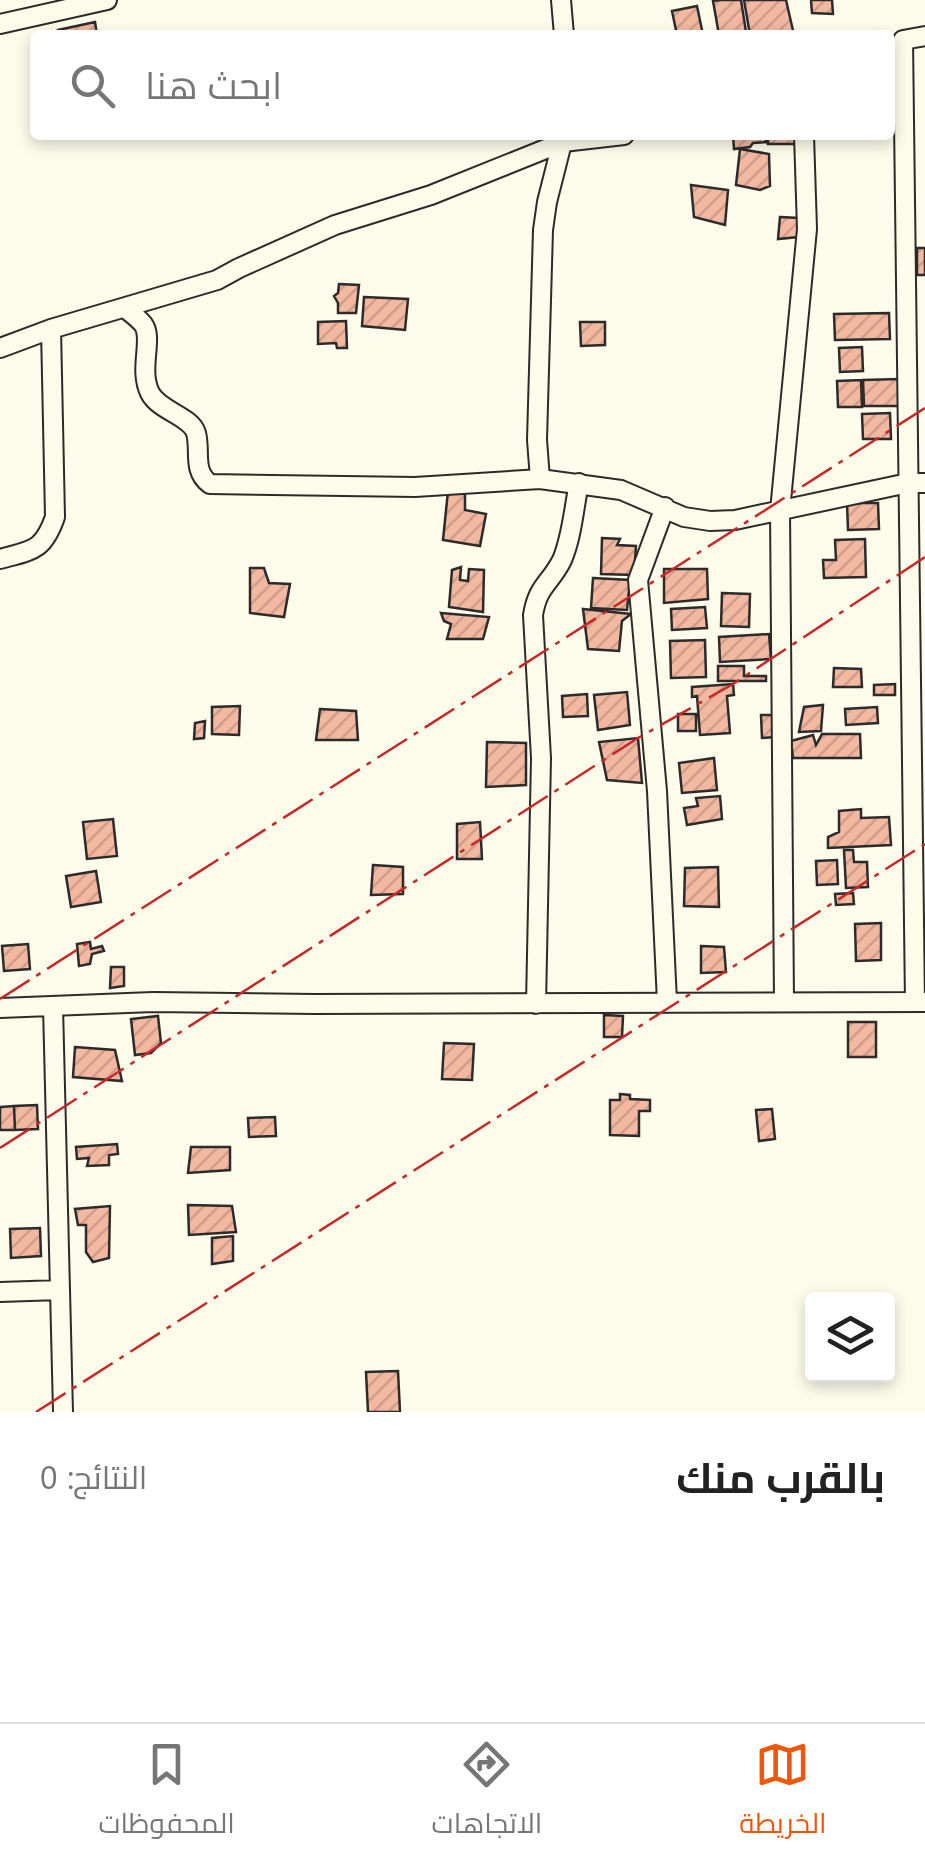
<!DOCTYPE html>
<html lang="ar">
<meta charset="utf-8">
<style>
:root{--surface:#fff;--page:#f2f2f2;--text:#222;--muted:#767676;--line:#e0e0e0;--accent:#ea580c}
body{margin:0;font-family:"PT Sans",Cairo,sans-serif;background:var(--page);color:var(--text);direction:rtl}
.controls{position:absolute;right:30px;bottom:30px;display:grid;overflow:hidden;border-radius:10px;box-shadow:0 5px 15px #0003}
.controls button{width:90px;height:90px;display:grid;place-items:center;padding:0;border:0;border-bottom:2px solid var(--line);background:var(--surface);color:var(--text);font:50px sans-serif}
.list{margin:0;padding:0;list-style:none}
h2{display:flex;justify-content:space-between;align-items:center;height:130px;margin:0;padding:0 40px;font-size:42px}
h2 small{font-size:32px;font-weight:400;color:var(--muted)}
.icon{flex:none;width:55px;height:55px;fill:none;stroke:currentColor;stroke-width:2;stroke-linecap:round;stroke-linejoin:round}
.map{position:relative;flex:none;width:925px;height:1412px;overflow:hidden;direction:ltr}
.search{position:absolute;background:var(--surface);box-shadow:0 5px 15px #0003;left:30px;right:30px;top:30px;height:110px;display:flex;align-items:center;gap:25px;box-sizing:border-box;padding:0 35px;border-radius:10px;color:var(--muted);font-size:38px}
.sheet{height:310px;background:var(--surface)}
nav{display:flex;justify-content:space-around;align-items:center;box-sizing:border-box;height:140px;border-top:2px solid var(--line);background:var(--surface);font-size:28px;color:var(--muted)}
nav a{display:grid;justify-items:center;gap:5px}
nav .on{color:var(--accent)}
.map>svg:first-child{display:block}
</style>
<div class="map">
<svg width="925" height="1412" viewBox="0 0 925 1412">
<defs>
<pattern id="building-hatch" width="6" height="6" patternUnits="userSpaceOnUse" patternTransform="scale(2.5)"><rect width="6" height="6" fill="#f2b8a0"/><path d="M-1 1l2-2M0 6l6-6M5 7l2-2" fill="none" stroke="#d09e8a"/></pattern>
</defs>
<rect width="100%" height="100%" fill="#fdfbea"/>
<path fill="url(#building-hatch)" stroke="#2b2b2b" stroke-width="2.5" d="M 720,0 L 741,0 L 746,32 L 719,35 L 713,1 Z
M 744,0 L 786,0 L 794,35 L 750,35 Z
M 811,0 L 832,0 L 833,14 L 812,13 Z
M 697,6 L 703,35 L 677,35 L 672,11 Z
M 95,22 L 97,35 L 59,35 L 58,30 Z
M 733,135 L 765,135 L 766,142 L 753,143 L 750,147 L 734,149 Z
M 768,135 L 798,135 L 795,136 L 796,144 L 768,144 Z
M 740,149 L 769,154 L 770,186 L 760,190 L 736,185 Z
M 691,185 L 728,190 L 725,225 L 694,217 Z
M 780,217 L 799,218 L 798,237 L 778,239 Z
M 917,248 L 925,248 L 925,275 L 917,275 Z
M 339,284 L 359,285 L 356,313 L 338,313 L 338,303 L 334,296 L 338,293 Z
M 364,297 L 408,299 L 405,330 L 362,326 Z
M 889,313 L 890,339 L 835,340 L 834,314 Z
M 346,321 L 347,348 L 337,348 L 336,343 L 318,344 L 318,322 Z
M 580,322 L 605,322 L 605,345 L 581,346 Z
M 862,347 L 863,371 L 840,372 L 839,348 Z
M 899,379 L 900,406 L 864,406 L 863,380 Z
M 861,380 L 862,407 L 838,407 L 837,381 Z
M 890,413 L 891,439 L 863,439 L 862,414 Z
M 448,491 L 465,493 L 465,510 L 486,514 L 480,546 L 443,540 Z
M 847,503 L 878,503 L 879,529 L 848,530 Z
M 602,538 L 620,539 L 617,545 L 636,546 L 634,575 L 601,574 Z
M 865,539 L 866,577 L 824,578 L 823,560 L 836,560 L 835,540 Z
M 461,567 L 460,580 L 468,581 L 469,569 L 484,570 L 483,612 L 449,607 L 452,570 Z
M 250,568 L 264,568 L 269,583 L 290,584 L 284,617 L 250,613 Z
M 664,569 L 707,569 L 708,599 L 664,603 Z
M 593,578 L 630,580 L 627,610 L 591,608 Z
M 722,593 L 750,594 L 749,627 L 721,626 Z
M 705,607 L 707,628 L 672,630 L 671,609 Z
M 583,609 L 631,614 L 622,621 L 619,651 L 588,649 Z
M 441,613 L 489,617 L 483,639 L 447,639 L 451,624 L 444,621 Z
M 769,634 L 771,659 L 720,662 L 719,637 Z
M 705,640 L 706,677 L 671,678 L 670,641 Z
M 718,666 L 744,666 L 744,676 L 766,676 L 766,681 L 718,681 Z
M 834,668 L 861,669 L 862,687 L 833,687 Z
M 733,684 L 734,695 L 727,696 L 730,733 L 700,735 L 697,696 L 692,697 L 692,687 Z
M 895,684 L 895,695 L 874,695 L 874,685 Z
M 627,692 L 630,725 L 598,730 L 594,695 Z
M 587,694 L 588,716 L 563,717 L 562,696 Z
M 823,705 L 821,731 L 799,732 L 804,707 Z
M 240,706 L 239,735 L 212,734 L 212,707 Z
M 877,707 L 878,723 L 846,725 L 845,709 Z
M 320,709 L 356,711 L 358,740 L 316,740 Z
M 678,714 L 696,714 L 696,731 L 678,731 Z
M 761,715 L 775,715 L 775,737 L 762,738 Z
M 205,721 L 204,738 L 194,739 L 195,723 Z
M 822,734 L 860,734 L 861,758 L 793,758 L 791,741 L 813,735 L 816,745 Z
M 638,738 L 642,783 L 607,780 L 599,742 Z
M 487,742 L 526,743 L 526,785 L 486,787 Z
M 714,758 L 717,790 L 682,793 L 679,763 Z
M 720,796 L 722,819 L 687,825 L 684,808 L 698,806 L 696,798 Z
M 861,809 L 861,818 L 889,817 L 891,845 L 828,848 L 828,837 L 839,832 L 839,811 Z
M 113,819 L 117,856 L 87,859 L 83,822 Z
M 480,822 L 482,859 L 457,859 L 457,824 Z
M 844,850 L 853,850 L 854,862 L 867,862 L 868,887 L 846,888 Z
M 837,860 L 838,884 L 817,885 L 816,861 Z
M 373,865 L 403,867 L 403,894 L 371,895 Z
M 718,867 L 719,907 L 684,906 L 685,868 Z
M 96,871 L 101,902 L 71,907 L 66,876 Z
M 853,893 L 854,904 L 836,905 L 835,894 Z
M 881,923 L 881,960 L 856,961 L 855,924 Z
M 90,942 L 91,949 L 102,946 L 104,951 L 92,954 L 90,964 L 79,966 L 77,944 Z
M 28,944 L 30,969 L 4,971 L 2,946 Z
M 701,946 L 724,947 L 726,972 L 701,973 Z
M 111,967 L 124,967 L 124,986 L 110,988 Z
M 604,1015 L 623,1016 L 622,1037 L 604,1037 Z
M 158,1016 L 161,1043 L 151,1053 L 135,1055 L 131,1019 Z
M 848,1022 L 876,1022 L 876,1057 L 848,1057 Z
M 444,1043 L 474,1044 L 472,1080 L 442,1079 Z
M 75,1047 L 115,1050 L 122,1081 L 73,1077 Z
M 620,1094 L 630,1095 L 630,1099 L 650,1100 L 650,1111 L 639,1111 L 639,1136 L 610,1135 L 610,1100 L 620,1100 Z
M 37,1105 L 38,1129 L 15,1130 L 14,1106 Z
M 14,1106 L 15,1130 L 0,1130 L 0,1107 Z
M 772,1109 L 775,1139 L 759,1141 L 756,1110 Z
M 275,1117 L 276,1136 L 249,1137 L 248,1118 Z
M 117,1144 L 118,1154 L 109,1155 L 109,1165 L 87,1166 L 89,1158 L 77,1159 L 76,1147 Z
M 191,1147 L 230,1147 L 230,1170 L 188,1173 Z
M 188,1205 L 232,1206 L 236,1232 L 189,1235 Z
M 110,1206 L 109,1258 L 93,1262 L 86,1252 L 86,1225 L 78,1225 L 75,1209 Z
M 40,1228 L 41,1256 L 11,1258 L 10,1229 Z
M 233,1236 L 233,1261 L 212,1264 L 212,1238 Z
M 398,1371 L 400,1412 L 368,1412 L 366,1372 Z"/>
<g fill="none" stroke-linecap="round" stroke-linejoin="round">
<g stroke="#2b2b2b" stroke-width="22">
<path id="minor" d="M 561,0 L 564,35
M 0,24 L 107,0
M 564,135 L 547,202 L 543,230 L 537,440 L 540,479 L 621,490 L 684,517 L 710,521 L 735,520 L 908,483 L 925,483
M 125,308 C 131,313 138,318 143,324 C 154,338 138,369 150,393 C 159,411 191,416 196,433 C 201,451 192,471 210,484 L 415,487 L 540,479
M 0,348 L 51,329 L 217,280 L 239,268 L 335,225 L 431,195 L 563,142 L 624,135
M 665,507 L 638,580 L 657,791 L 667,1002
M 0,559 C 33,550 43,551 55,517 L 51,329
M 784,1002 L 780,511 L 807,229 L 804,135
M 915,1002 L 903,40 L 925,36
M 536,1004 L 541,758 L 533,615 C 538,585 550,584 562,560 C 572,537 574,507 579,483
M 53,1006 L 63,1412
M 0,1008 L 153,1002 L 315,1004 L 925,1002
M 0,1292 L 60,1290"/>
</g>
<use href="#minor" stroke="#fdfbea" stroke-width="18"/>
<path stroke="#c62828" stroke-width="2.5" stroke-dasharray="35 8 5 8" stroke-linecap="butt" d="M 0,999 L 925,408
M 0,1148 L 638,738 L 733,684 L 925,557
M 36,1412 L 925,844"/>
</g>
</svg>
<div class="controls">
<button><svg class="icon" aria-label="layers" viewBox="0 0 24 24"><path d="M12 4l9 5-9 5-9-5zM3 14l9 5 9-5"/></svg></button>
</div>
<div class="search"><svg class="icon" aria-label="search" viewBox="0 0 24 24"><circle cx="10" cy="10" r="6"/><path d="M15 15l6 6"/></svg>ابحث هنا</div>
</div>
<section class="sheet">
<h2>بالقرب منك<small>النتائج: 0</small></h2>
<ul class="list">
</ul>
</section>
<nav>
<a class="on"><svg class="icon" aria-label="map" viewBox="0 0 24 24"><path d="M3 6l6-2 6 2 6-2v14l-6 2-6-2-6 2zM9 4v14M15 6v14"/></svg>الخريطة</a>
<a><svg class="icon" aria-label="directions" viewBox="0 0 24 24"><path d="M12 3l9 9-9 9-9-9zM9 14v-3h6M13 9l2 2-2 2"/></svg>الاتجاهات</a>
<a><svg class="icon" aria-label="saved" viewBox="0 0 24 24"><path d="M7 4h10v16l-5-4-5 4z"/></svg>المحفوظات</a>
</nav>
